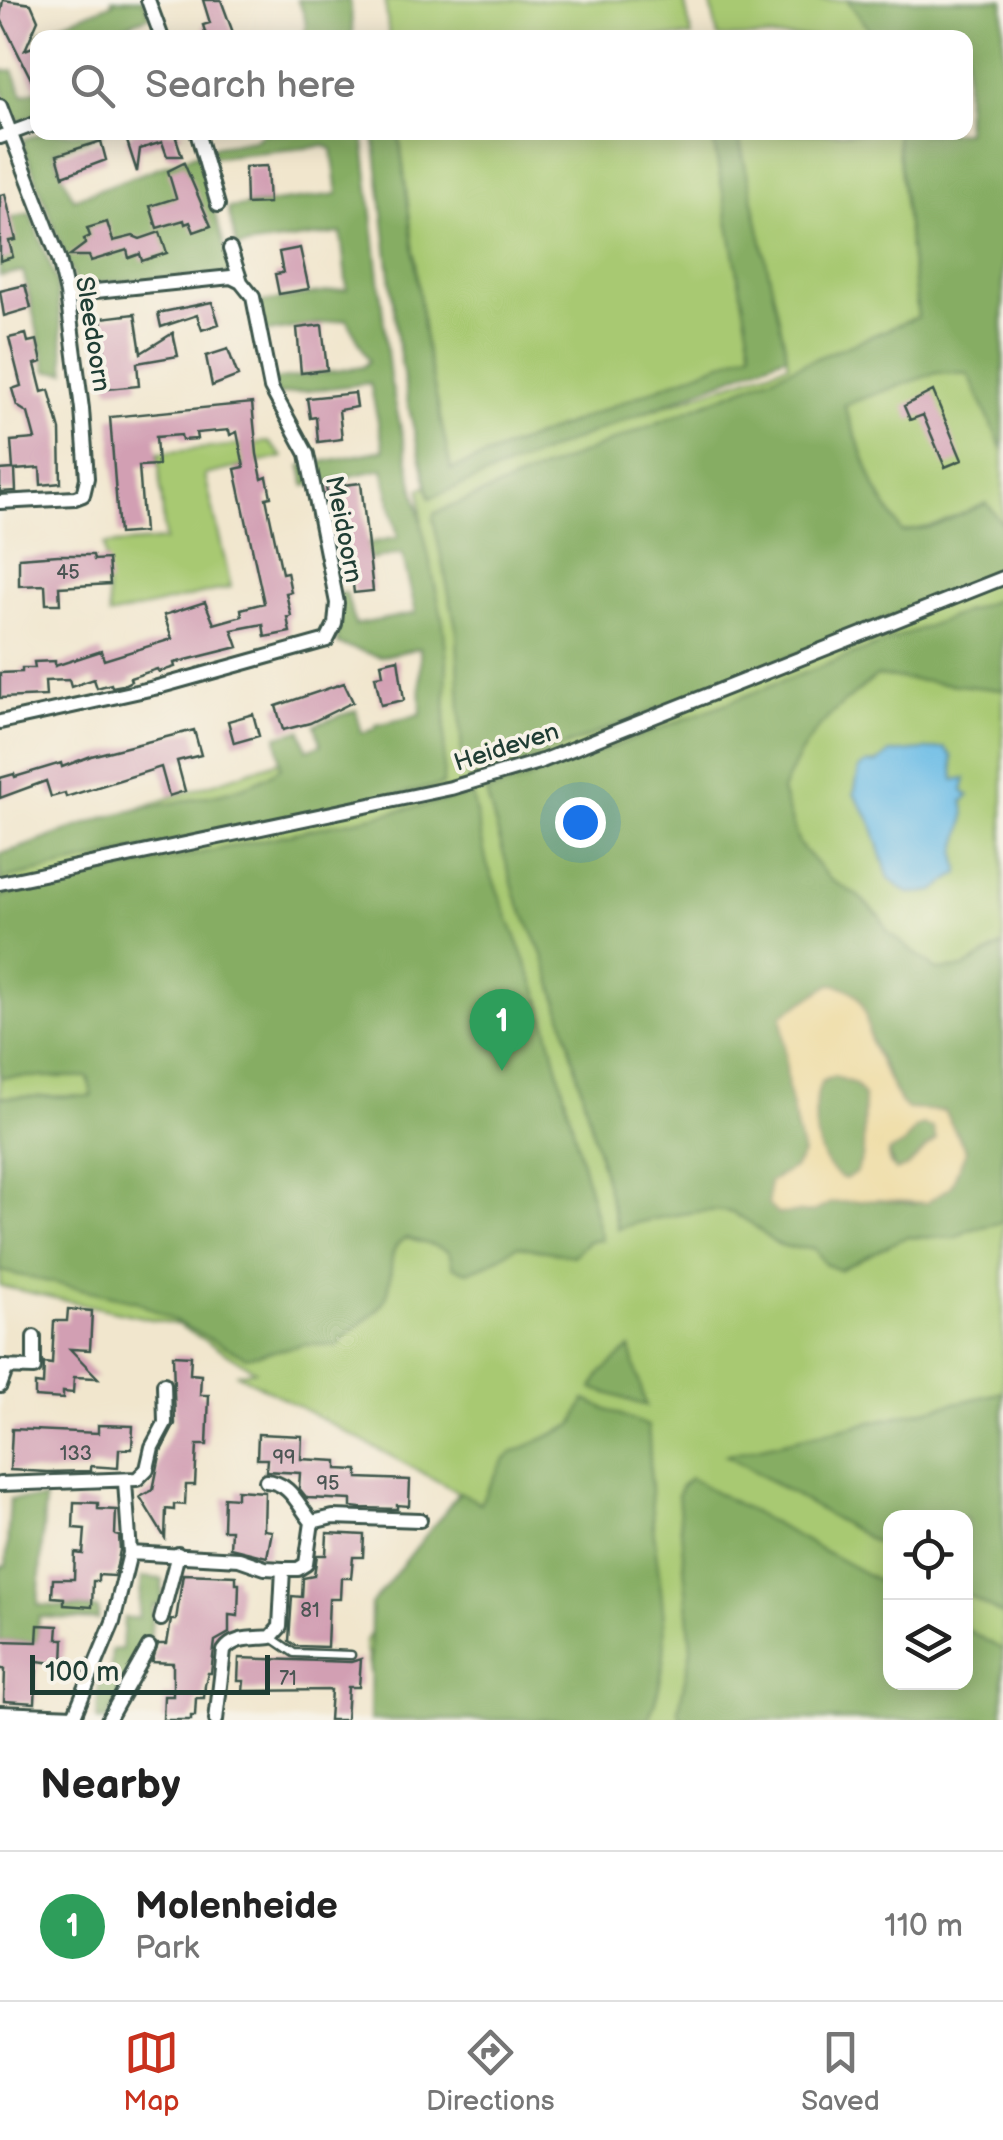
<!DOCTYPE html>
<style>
:root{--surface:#fff;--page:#f6f6f6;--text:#222;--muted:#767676;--line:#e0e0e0;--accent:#c8321e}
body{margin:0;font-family:"Balsamiq Sans",sans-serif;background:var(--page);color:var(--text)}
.controls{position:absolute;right:30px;bottom:30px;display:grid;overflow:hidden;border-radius:20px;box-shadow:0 5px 25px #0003}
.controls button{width:90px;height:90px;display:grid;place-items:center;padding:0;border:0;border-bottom:2px solid var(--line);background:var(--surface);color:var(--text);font:50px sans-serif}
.scale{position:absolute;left:30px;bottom:25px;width:240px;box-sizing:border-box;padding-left:10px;border:5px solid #1f3d34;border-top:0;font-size:28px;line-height:35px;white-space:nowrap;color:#1f3d34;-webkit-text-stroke:8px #f7f3e8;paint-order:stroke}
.you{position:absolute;left:580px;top:822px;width:35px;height:35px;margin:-25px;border:8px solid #fff;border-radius:50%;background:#1a73e8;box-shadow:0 0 0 15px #1a73e833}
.badge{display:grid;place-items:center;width:65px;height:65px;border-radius:50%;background:var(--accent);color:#fff;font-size:32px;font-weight:700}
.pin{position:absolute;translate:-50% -82px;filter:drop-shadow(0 2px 5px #0008)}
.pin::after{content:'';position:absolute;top:52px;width:35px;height:30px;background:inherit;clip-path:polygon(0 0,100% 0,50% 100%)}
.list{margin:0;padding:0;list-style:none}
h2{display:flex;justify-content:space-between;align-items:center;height:130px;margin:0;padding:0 40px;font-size:42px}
h2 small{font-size:32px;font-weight:400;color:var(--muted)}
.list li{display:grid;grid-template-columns:65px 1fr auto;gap:30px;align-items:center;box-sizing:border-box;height:150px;padding:0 40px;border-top:2px solid var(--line)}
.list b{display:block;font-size:38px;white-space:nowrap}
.list p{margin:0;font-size:32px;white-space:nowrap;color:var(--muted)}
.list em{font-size:32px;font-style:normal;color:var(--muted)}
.icon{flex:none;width:55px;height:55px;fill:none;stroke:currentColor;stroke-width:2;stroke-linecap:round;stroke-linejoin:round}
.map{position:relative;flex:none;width:1003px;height:1720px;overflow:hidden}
.search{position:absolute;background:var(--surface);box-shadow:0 5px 25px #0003;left:30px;right:30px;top:30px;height:110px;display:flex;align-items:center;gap:25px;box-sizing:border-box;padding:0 35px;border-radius:20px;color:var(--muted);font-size:38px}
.sheet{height:280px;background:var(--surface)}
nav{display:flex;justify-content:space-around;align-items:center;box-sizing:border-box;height:140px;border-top:2px solid var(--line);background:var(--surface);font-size:28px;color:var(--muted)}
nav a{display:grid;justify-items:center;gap:5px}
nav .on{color:var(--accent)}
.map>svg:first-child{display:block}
</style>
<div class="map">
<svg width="1003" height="1720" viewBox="0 0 1003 1720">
<rect width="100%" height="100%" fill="#f7f3e8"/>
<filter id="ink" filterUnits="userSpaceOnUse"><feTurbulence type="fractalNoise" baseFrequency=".01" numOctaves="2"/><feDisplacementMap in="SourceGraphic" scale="20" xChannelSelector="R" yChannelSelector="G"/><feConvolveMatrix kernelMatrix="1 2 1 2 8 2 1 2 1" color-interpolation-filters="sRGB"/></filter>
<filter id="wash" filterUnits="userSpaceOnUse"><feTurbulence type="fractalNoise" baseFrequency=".0048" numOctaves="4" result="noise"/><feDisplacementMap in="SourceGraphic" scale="40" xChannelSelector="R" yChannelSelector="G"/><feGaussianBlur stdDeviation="2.25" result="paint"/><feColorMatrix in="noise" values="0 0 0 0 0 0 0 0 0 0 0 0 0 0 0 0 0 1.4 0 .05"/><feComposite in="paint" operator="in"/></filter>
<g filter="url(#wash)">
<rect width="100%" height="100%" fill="#f1e6cd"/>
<path fill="#a8c972" stroke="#648353" stroke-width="2.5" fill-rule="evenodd" d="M 385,0 L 684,0 L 692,37 L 389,37 Z
M 710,0 L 1003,0 L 1003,1720 L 378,1720 L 365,1642 L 458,1492 L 238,1374 L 255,1370 L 178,1325 L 0,1286 L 0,855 L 431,710 L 420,489 L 788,364 L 738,133 L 896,133 L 918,317 L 887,330 L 948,310 L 966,132 L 966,38 L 718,37 ZM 890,1518 L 966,1518 L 966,1682 L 890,1682 Z
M 399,133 L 712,133 L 753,351 L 451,470 L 425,342 Z
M 269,442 L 283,457 L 205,475 L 231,587 L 109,616 L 104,545 L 165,540 L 158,453 Z"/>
<path fill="#86ad64" stroke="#52754c" stroke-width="2.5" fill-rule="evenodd" d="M 112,0 L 144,0 L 150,16 L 95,37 L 39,37 L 38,33 L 113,3 Z
M 297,0 L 350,0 L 353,37 L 298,37 L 304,36 C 308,24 304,11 297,0 Z
M 847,0 L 1003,0 L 1003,450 L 968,374 L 936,373 L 844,405 L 876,489 L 902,532 L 934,526 L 987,503 L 1003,525 L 1003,572 L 520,764 L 470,780 L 462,764 L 457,632 L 433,518 L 435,513 L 918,317 L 896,133 L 966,132 L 966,38 L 875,37 Z
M 13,70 L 23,95 L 37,90 L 37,114 L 21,121 C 7,111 0,88 0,71 Z
M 43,133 L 103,133 L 54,152 L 73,199 L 198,153 L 232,274 L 76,284 L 24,147 L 24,139 Z
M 264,133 L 363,133 L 390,379 L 443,622 L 447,661 L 443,785 L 0,880 L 0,854 C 38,844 73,827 110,816 C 159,801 243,799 281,767 L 277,736 L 301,730 L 307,750 L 321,745 L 315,725 L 356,710 L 362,733 L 375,729 L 376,725 L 421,715 L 420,648 L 380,657 L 338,644 L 329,594 L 346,593 L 355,625 L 416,613 L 402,553 L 324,570 L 320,554 L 398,537 L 383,469 L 305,486 L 301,466 L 384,450 L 370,383 L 276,395 L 273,380 L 363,367 L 369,361 L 347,319 L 262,333 L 256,303 L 347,289 L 341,233 L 237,247 L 228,208 L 338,194 L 332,149 L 325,146 L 214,157 L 211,147 L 254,140 Z
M 374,133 L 399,133 L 425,342 L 451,470 L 752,351 L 712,133 L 738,133 L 787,355 L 430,498 L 408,404 L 397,337 Z
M 0,196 L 7,220 L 30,213 L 56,280 L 66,372 L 47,371 L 23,271 L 0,276 Z
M 1003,597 L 1003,690 L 877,676 C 829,714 806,733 782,791 L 799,844 L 830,879 L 858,896 L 880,916 L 888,932 L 937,970 L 963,968 L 1003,945 L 1003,1222 L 969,1230 L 955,1238 L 906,1237 L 839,1270 L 825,1264 L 814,1248 C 760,1251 773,1230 732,1213 C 713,1205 638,1221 618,1229 L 561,1012 L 543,955 L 516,897 L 486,792 L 515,784 ZM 831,984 L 845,989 L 865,1020 L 873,1046 L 901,1104 L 908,1109 L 944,1111 L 966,1150 L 951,1186 L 914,1204 L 878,1200 L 831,1203 L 813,1212 L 790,1213 L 777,1177 L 794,1168 L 803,1155 L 788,1090 L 782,1015 Z
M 472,795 L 487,864 L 539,995 L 602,1240 L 589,1241 L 573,1256 L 517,1246 L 488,1264 L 467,1272 L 453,1267 L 449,1252 C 437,1245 420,1243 407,1238 C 384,1246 395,1276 387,1295 C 377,1319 350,1326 337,1346 L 307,1344 L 246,1357 L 135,1301 L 0,1271 L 0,1097 L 92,1096 L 88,1077 L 0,1077 L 0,896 Z
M 834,1076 L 855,1084 L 864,1096 L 863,1156 L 855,1174 L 845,1179 C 813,1168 810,1109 821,1082 Z
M 923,1125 L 933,1128 L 936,1139 L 906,1168 L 895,1171 L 889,1152 L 903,1145 L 915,1129 Z
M 630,1348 L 646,1406 L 592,1388 L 601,1373 Z
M 1003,1392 L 1003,1615 L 966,1594 L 966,1518 L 890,1518 L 890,1551 L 726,1455 Z
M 585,1400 L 648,1426 C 651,1455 650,1484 652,1512 C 657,1589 680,1645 648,1720 L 370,1720 L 371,1605 L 460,1492 L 480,1503 L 503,1461 L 512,1453 L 573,1425 Z
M 690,1478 L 890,1587 L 890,1682 L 966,1682 L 966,1629 L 1003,1650 L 1003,1720 L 684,1720 L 678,1713 L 691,1649 L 678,1495 L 681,1486 Z
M 10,1499 L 45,1499 L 38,1605 L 98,1609 L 98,1620 L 39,1617 L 37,1642 L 0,1641 L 0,1567 L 6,1566 Z
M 142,1577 L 162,1579 L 162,1603 L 153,1606 L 150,1642 L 107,1720 L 97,1720 L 99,1680 L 110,1678 L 112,1650 L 122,1649 L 124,1618 L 138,1618 Z"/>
<path fill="#eeda9e" stroke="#868c69" stroke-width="2.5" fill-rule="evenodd" d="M 831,984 C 838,984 846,987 853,992 C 868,1004 866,1028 872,1045 C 880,1065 891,1085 901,1104 L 908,1109 L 944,1111 L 966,1151 L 951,1186 L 927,1203 L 878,1200 L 831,1203 L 813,1212 L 777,1214 L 768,1205 L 769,1182 L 794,1168 L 803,1155 L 788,1090 L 782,1015 ZM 834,1076 L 855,1084 L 864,1096 L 863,1156 L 855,1174 L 845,1179 C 813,1168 810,1109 821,1082 ZM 922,1125 L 933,1128 L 936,1139 L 906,1168 L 895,1171 L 889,1162 L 889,1152 L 903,1145 L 915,1129 Z"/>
<path fill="#6bbce6" stroke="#457c8d" stroke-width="2.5" d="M 945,748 L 952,756 L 954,780 L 966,778 L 963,791 L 969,796 L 963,801 C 968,816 961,835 957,849 C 955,856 959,865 959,873 L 934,891 L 920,893 L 908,893 L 889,879 L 871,821 L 854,794 L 859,769 L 866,764 L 877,763 L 890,753 Z"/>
<g id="blocks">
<path fill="#d29fb3" d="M 3,0 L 31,4 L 38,20 L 25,50 L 38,45 L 38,93 L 0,17 Z
M 203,0 L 221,0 L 235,38 L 207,38 L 203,25 L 210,23 Z
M 134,132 L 184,132 L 176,138 L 182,156 L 167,156 L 162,142 L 140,149 L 137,172 L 126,138 Z
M 101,141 L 106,160 L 63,176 L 57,155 Z
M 184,163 L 211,226 L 194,232 L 190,222 L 185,224 L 184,220 L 157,228 L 150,206 L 176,198 L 168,171 Z
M 267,166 L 269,203 L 246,204 L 245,167 Z
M 5,194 L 16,240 L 9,241 L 13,257 L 0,261 L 0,195 Z
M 107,222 L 113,241 L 133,236 L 140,239 L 160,232 L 167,253 L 142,261 L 140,254 L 129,258 L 127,250 L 91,261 L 89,256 L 69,256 L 85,244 L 84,239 L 90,236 L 87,228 Z
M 300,248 L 309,289 L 279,294 L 275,274 L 283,273 L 279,252 Z
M 25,285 L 31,308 L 4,316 L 0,291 Z
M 212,302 L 219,324 L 202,330 L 197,315 L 161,327 L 158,313 Z
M 135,314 L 141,353 L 173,333 L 178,356 L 137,363 L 139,386 L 108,389 L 101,318 Z
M 322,325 L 327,370 L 301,373 L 297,328 Z
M 26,334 L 28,342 L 37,340 L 42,362 L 35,364 L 42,392 L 49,390 L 60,430 L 61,483 L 41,485 L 40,468 L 15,470 L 16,491 L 0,492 L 0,470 L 13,469 L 11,441 L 35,439 L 28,413 L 17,406 L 12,389 L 21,386 L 9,338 Z
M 228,349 L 238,376 L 212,386 L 206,356 Z
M 933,391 L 962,460 L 945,467 L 923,415 L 910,420 L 904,406 Z
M 355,393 L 357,407 L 339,410 L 342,439 L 318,442 L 316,417 L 310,418 L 307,398 Z
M 252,403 L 257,454 L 262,479 L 267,477 L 271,497 L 266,498 L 282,573 L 287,572 L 291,592 L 286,593 L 291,616 L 287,617 L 290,632 L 265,637 L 263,624 L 232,630 L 238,647 L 174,663 L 175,667 L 159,672 L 157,669 L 130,678 L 131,681 L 123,685 L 112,687 L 111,684 L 97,688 L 94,679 L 71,687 L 69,680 L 45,681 L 46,696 L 0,698 L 0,673 L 22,672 L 22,668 L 35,668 L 34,662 L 55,661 L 55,666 L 101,651 L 104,660 L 172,639 L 164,615 L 205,602 L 214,624 L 242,616 L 241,609 L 264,603 L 235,469 L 244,467 L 237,432 L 230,435 L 229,430 L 196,433 L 197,439 L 182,440 L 181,435 L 156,437 L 158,465 L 139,466 L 144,532 L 119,534 L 110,417 Z
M 361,483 L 373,591 L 354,593 L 352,577 L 342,578 L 338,541 L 335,541 L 326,487 Z
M 58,555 L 93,555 L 94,560 L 108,559 L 110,584 L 59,587 L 60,604 L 46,604 L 45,585 L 19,586 L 19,558 Z
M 398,659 L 404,700 L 381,705 L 375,676 L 383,675 L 381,663 Z
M 344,683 L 353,702 L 310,723 L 283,730 L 276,706 Z
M 253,714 L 259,736 L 234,743 L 228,721 Z
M 194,730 L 201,755 L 177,761 L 185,791 L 169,796 L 161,767 L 66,797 L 65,793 L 51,797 L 46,781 L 0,798 L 0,778 L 14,774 L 15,777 L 61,763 L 62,767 L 91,756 Z
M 68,1309 L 92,1311 L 90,1350 L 70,1349 L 98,1378 L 74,1377 L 73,1393 L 63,1392 L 63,1399 L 35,1397 L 35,1384 L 43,1385 L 44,1363 L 52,1364 L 54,1321 L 67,1321 Z
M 173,1355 L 191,1356 L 190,1374 L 201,1375 L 200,1395 L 209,1395 L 207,1445 L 197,1445 L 195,1485 L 186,1485 L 185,1505 L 174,1504 L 174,1510 L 166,1509 L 165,1538 L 140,1497 L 153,1490 L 161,1451 L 175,1424 Z
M 98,1425 L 133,1426 L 132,1449 L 119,1449 L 118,1468 L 91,1466 L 91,1471 L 47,1472 L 10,1470 L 12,1429 L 98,1433 Z
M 258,1434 L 302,1436 L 301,1459 L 337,1461 L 337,1469 L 358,1470 L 358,1478 L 410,1480 L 409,1506 L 397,1505 L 397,1509 L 360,1508 L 351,1507 L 351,1500 L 307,1498 L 299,1488 L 300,1473 L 266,1471 L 267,1459 L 257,1459 Z
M 237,1490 L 265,1492 L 264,1530 L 272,1531 L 267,1557 L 230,1548 L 231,1530 L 223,1530 L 224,1497 L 237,1498 Z
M 74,1502 L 98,1503 L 98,1509 L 116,1510 L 115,1535 L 119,1536 L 120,1550 L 117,1565 L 114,1576 L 98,1575 L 98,1581 L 93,1581 L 92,1607 L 64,1605 L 64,1598 L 52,1597 L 53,1579 L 74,1579 L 75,1553 L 83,1554 L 85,1529 L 73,1528 Z
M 327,1533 L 364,1535 L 363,1557 L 353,1557 L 351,1578 L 341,1578 L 340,1599 L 329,1599 L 327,1647 L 296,1646 L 289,1641 L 292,1596 L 302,1597 L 303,1578 L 314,1576 L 317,1555 L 326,1555 Z
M 183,1574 L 236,1576 L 236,1584 L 239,1584 L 238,1616 L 229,1615 L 229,1633 L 215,1641 L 211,1673 L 208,1673 L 205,1685 L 204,1698 L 196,1698 L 195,1716 L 191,1716 L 191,1720 L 163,1720 L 164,1696 L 173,1696 L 173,1663 L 152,1662 L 158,1644 L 167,1644 L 171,1620 L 176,1620 Z
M 38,1625 L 58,1626 L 57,1639 L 64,1639 L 63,1664 L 37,1661 L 35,1703 L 4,1701 L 5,1669 L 0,1669 L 0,1641 L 37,1642 Z
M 239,1658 L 351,1662 L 361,1659 L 359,1687 L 348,1687 L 346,1720 L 329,1720 L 331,1690 L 243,1691 L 244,1681 L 238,1681 Z"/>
</g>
</g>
<g filter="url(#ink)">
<use href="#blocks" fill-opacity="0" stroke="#3e564b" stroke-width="2.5"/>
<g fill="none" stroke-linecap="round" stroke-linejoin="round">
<g stroke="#3e564b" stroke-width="11">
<path id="lane" d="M 272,1638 L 294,1653 L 351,1655"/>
</g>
<g stroke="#3e564b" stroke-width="18">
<path id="street" d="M 148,0 L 162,38
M 0,106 L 59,259 L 67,294 L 82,409 L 87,478 L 83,495 L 75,498 L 0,502
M 197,132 L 218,205
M 0,137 L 38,123
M 67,294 L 231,277 L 241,282
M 0,722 L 154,688 L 327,640 L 335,624 L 337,603 L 307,454 L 271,388 L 253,297 L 241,282 L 230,249
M 0,883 L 451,788 L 542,761 L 1003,578
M 0,1367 L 34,1368 L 34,1337
M 0,1386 L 7,1367
M 0,1484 L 137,1479 L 147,1469 L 152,1447 L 165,1423 L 164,1384
M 312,1522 L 333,1517 L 420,1520
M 130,1553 L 239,1559 L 265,1568 L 283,1569 L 298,1569 L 306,1564 L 312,1522 C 297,1504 291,1483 266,1481
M 161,1619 L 178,1554
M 0,1713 L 74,1716 L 76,1719
M 74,1716 L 113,1622 L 130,1553 L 125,1482
M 108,1720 L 149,1647
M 216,1720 L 224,1651 C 234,1636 254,1639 271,1637 L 280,1627 L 283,1569"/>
</g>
<use href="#lane" stroke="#fff" stroke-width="6"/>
<use href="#street" stroke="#fff" stroke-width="12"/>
</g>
</g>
<g text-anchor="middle" stroke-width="8" stroke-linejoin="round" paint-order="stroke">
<g font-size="20" fill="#4c5654">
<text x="68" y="579">45</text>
<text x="76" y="1460">133</text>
<text x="284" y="1464">99</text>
<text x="328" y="1490">95</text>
<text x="310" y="1617">81</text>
<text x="288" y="1685">71</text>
</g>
<g font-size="25" fill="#1f3d34" stroke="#f7f3e8">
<text transform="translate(94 334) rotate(81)" y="9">Sleedoorn</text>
<text transform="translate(345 529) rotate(79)" y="9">Meidoorn</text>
<text transform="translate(506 746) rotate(-18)" y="9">Heideven</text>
</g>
</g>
</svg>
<div class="controls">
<button><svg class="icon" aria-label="locate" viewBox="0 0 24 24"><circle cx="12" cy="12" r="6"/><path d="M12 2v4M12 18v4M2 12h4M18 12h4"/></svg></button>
<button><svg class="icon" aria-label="layers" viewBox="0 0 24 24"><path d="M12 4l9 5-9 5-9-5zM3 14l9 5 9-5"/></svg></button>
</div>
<div class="scale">100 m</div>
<div class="you"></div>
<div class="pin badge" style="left:502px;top:1071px;background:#2e9e5b">1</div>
<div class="search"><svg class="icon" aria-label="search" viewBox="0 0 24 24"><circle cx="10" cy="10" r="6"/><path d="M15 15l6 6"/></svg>Search here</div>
</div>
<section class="sheet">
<h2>Nearby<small></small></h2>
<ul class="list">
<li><span class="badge" style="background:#2e9e5b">1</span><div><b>Molenheide</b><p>Park</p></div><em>110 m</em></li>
</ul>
</section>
<nav>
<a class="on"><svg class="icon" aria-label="map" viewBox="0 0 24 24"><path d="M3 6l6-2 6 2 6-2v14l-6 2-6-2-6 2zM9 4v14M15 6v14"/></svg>Map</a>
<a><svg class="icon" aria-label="directions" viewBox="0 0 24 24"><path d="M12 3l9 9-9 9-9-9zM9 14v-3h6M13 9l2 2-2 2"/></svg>Directions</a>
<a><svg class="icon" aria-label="saved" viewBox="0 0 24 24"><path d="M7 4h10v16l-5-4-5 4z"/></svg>Saved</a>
</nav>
